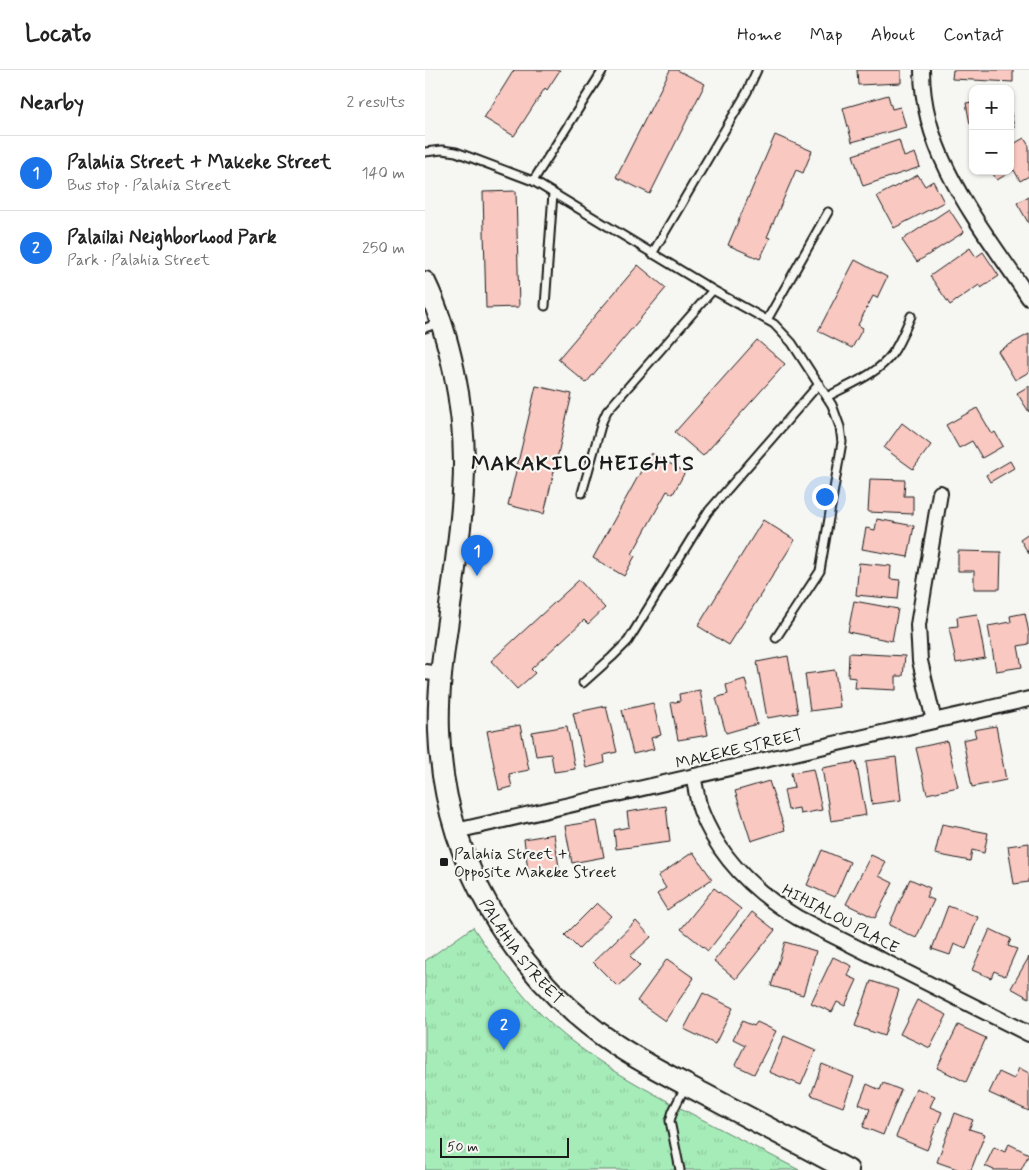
<!DOCTYPE html>
<meta charset="utf-8">
<style>
:root{--surface:#fff;--page:#f6f6f6;--text:#222;--muted:#767676;--line:#e0e0e0;--accent:#1a73e8}
body{margin:0;font-family:Mynerve,sans-serif;background:var(--page);color:var(--text)}
.controls{position:absolute;right:15px;top:15px;display:grid;overflow:hidden;border-radius:10px;box-shadow:0 1px 4px #0004}
.controls button{width:45px;height:45px;display:grid;place-items:center;padding:0;border:0;border-bottom:1px solid var(--line);background:var(--surface);color:var(--text);font:25px sans-serif}
.scale{position:absolute;left:15px;bottom:12px;width:129px;box-sizing:border-box;padding-left:5px;border:2px solid #1c1c1c;border-top:0;font-size:14px;line-height:18px;white-space:nowrap;color:#1c1c1c;-webkit-text-stroke:4px #f6f6f2;paint-order:stroke}
.you{position:absolute;left:399px;top:426px;width:18px;height:18px;margin:-12px;border:4px solid #fff;border-radius:50%;background:#1a73e8;box-shadow:0 0 0 8px #1a73e833}
.badge{display:grid;place-items:center;width:32px;height:32px;border-radius:50%;background:var(--accent);color:#fff;font-size:16px;font-weight:700}
.pin{position:absolute;translate:-50% -41px;filter:drop-shadow(0 1px 2px #0008)}
.pin::after{content:'';position:absolute;top:26px;width:18px;height:15px;background:inherit;clip-path:polygon(0 0,100% 0,50% 100%)}
.list{margin:0;padding:0;list-style:none}
h2{display:flex;justify-content:space-between;align-items:center;height:65px;margin:0;padding:0 20px;font-size:21px}
h2 small{font-size:16px;font-weight:400;color:var(--muted)}
.list li{display:grid;grid-template-columns:32px 1fr auto;gap:15px;align-items:center;box-sizing:border-box;height:75px;padding:0 20px;border-top:1px solid var(--line)}
.list b{display:block;font-size:19px;white-space:nowrap}
.list p{margin:0;font-size:16px;white-space:nowrap;color:var(--muted)}
.list em{font-size:16px;font-style:normal;color:var(--muted)}
.map{position:relative;flex:none;width:604px;height:1100px;overflow:hidden}
header{display:flex;align-items:center;gap:30px;box-sizing:border-box;height:70px;padding:0 25px;background:var(--surface);border-bottom:1px solid var(--line)}
header strong{font-size:24px}
nav{display:flex;gap:28px;margin-inline-start:auto;font-size:18px}
main{display:flex}
aside{flex:1;background:var(--surface)}
.map>svg:first-child{display:block}
</style>
<header>
<strong>Locato</strong>
<nav><a>Home</a><a>Map</a><a>About</a><a>Contact</a></nav>
</header>
<main>
<aside>
<h2>Nearby<small>2 results</small></h2>
<ul class="list">
<li><span class="badge">1</span><div><b>Palahia Street + Makeke Street</b><p>Bus stop · Palahia Street</p></div><em>140 m</em></li>
<li><span class="badge">2</span><div><b>Palailai Neighborhood Park</b><p>Park · Palahia Street</p></div><em>250 m</em></li>
</ul>
</aside>
<div class="map">
<svg width="604" height="1100" viewBox="0 0 604 1100">
<defs>
<pattern id="park-tufts" width="24" height="20" patternUnits="userSpaceOnUse" patternTransform="scale(1.25)"><rect width="24" height="20" fill="#a6ecb9"/><path d="M3 7l-1-3M5 7V3M7 7l1-3M15 17l-1-3M17 17v-4M19 17l1-3" fill="none" stroke="#8eca9e"/></pattern>
</defs>
<rect width="100%" height="100%" fill="#f6f6f2"/>
<filter id="ink" filterUnits="userSpaceOnUse"><feTurbulence type="fractalNoise" baseFrequency=".02" numOctaves="2"/><feDisplacementMap in="SourceGraphic" scale="10" xChannelSelector="R" yChannelSelector="G"/><feConvolveMatrix kernelMatrix="1 2 1 2 8 2 1 2 1" color-interpolation-filters="sRGB"/></filter>
<g filter="url(#ink)">
<path fill="url(#park-tufts)" stroke="#61846a" d="M 48,857 C 74,897 103,936 140,966 C 178,997 220,1019 263,1042 C 300,1061 337,1081 374,1100 L 0,1100 L 0,891 Z"/>
<path fill="#f8c8c1" stroke="#1c1c1c" d="M 89,0 L 135,0 L 122,20 L 120,18 L 89,66 L 59,48 Z
M 245,0 L 252,0 L 280,14 L 225,124 L 191,107 Z
M 432,0 L 476,0 L 476,13 L 433,15 Z
M 528,0 L 588,0 L 588,12 L 527,9 Z
M 463,25 L 467,39 L 475,37 L 481,57 L 427,72 L 418,38 Z
M 548,32 L 548,54 L 545,54 L 541,33 Z
M 585,39 L 589,57 L 585,58 Z
M 350,65 L 387,81 L 378,103 L 371,100 L 342,167 L 345,168 L 335,189 L 303,175 Z
M 599,68 L 604,76 L 604,106 L 595,111 L 589,100 L 572,110 L 566,101 L 585,101 L 585,76 Z
M 474,70 L 479,87 L 490,83 L 495,97 L 438,116 L 428,85 Z
M 493,105 L 500,116 L 508,111 L 519,132 L 469,158 L 452,126 Z
M 91,121 L 94,237 L 61,238 L 58,122 Z
M 604,126 L 604,154 L 592,133 Z
M 524,139 L 539,162 L 492,192 L 477,170 Z
M 545,178 L 551,187 L 558,182 L 574,206 L 556,218 L 554,215 L 525,235 L 505,206 Z
M 430,190 L 462,207 L 452,228 L 448,226 L 433,255 L 438,258 L 427,278 L 393,261 Z
M 213,195 L 241,218 L 161,313 L 133,289 Z
M 604,264 L 604,302 L 590,310 L 573,281 Z
M 332,270 L 360,294 L 278,386 L 250,362 Z
M 111,316 L 147,324 L 119,444 L 83,435 Z
M 604,316 L 604,342 L 592,323 Z
M 552,338 L 567,364 L 570,362 L 578,376 L 557,388 L 547,371 L 534,378 L 521,355 Z
M 477,353 L 506,375 L 488,399 L 459,378 Z
M 226,383 L 260,402 L 248,424 L 242,421 L 207,484 L 210,486 L 199,506 L 168,488 Z
M 585,391 L 589,398 L 565,412 L 561,405 Z
M 445,409 L 480,410 L 479,426 L 488,426 L 488,444 L 443,442 Z
M 452,449 L 489,456 L 483,487 L 437,479 L 441,458 L 450,460 Z
M 338,450 L 370,470 L 304,575 L 273,556 Z
M 604,463 L 604,484 L 595,469 Z
M 533,481 L 576,482 L 575,519 L 549,519 L 549,501 L 533,501 Z
M 434,493 L 466,496 L 465,509 L 475,510 L 473,529 L 431,525 Z
M 154,510 L 180,538 L 163,554 L 159,550 L 106,599 L 110,603 L 92,619 L 66,591 Z
M 429,531 L 473,539 L 467,571 L 423,562 Z
M 600,543 L 604,563 L 604,574 L 593,576 L 597,597 L 571,601 L 563,556 L 586,552 L 585,546 Z
M 552,544 L 560,588 L 531,593 L 524,557 L 533,556 L 532,547 Z
M 424,583 L 480,586 L 478,606 L 471,606 L 471,620 L 430,618 L 431,608 L 423,607 Z
M 363,586 L 373,643 L 342,648 L 332,592 Z
M 410,600 L 415,637 L 385,641 L 380,604 Z
M 320,609 L 332,654 L 301,663 L 291,628 L 303,624 L 301,615 Z
M 275,620 L 283,665 L 253,670 L 246,633 L 255,631 L 254,624 Z
M 228,633 L 236,665 L 226,668 L 229,679 L 208,684 L 197,640 Z
M 181,636 L 192,682 L 179,685 L 180,693 L 161,698 L 148,643 Z
M 95,655 L 104,700 L 84,704 L 87,717 L 74,720 L 62,661 Z
M 142,656 L 150,699 L 129,702 L 126,684 L 111,686 L 107,662 Z
M 571,656 L 581,710 L 547,717 L 538,670 L 551,667 L 549,660 Z
M 522,671 L 533,717 L 502,724 L 491,678 Z
M 471,687 L 476,730 L 447,734 L 441,691 Z
M 431,692 L 441,745 L 406,751 L 397,698 Z
M 388,699 L 397,740 L 375,744 L 374,738 L 363,740 L 359,720 L 369,718 L 366,703 Z
M 344,711 L 360,760 L 326,771 L 310,721 Z
M 241,736 L 245,772 L 191,779 L 189,760 L 204,757 L 202,742 Z
M 172,751 L 179,787 L 147,793 L 140,756 Z
M 517,754 L 563,763 L 559,783 L 547,780 L 545,791 L 510,784 Z
M 129,764 L 135,804 L 104,808 L 99,769 Z
M 604,773 L 604,812 L 589,814 L 583,776 Z
M 397,780 L 425,792 L 410,827 L 382,815 Z
M 268,782 L 287,809 L 242,840 L 232,824 L 241,818 L 233,806 Z
M 446,785 L 461,792 L 454,806 L 468,813 L 450,848 L 421,834 Z
M 485,809 L 505,818 L 501,827 L 509,830 L 491,868 L 464,855 Z
M 289,818 L 316,839 L 283,881 L 256,859 Z
M 172,833 L 186,846 L 154,879 L 140,865 Z
M 523,836 L 553,847 L 541,879 L 529,874 L 525,885 L 507,879 Z
M 327,842 L 350,860 L 311,909 L 289,891 Z
M 211,851 L 226,867 L 205,886 L 215,896 L 193,917 L 168,892 Z
M 565,859 L 586,869 L 583,876 L 592,879 L 580,906 L 569,901 L 566,908 L 547,900 Z
M 360,872 L 391,881 L 378,925 L 346,916 Z
M 408,887 L 427,896 L 423,906 L 432,910 L 420,936 L 412,932 L 407,942 L 386,933 Z
M 604,887 L 604,928 L 586,918 Z
M 242,889 L 269,908 L 240,951 L 212,931 Z
M 446,911 L 474,920 L 459,966 L 430,956 Z
M 278,923 L 308,938 L 290,974 L 259,959 Z
M 492,930 L 522,945 L 505,978 L 475,964 Z
M 317,951 L 329,956 L 332,952 L 351,961 L 329,1004 L 310,995 L 320,975 L 308,969 Z
M 533,955 L 561,968 L 541,1012 L 512,998 Z
M 359,966 L 391,980 L 376,1015 L 344,1002 Z
M 397,994 L 429,1007 L 418,1037 L 386,1025 Z
M 594,998 L 604,1003 L 604,1041 L 564,1023 L 574,1002 L 589,1009 Z
M 458,1013 L 476,1020 L 458,1065 L 438,1057 L 445,1039 L 434,1034 L 442,1014 L 455,1020 Z
M 491,1018 L 510,1026 L 505,1037 L 517,1042 L 502,1080 L 471,1067 Z
M 530,1043 L 548,1050 L 544,1059 L 560,1064 L 546,1100 L 535,1100 L 512,1092 Z
M 584,1074 L 604,1084 L 596,1100 L 569,1100 L 560,1096 L 569,1077 L 580,1082 Z"/>
<g fill="none" stroke-linecap="round" stroke-linejoin="round">
<g stroke="#1c1c1c" stroke-width="11">
<path id="lane" d="M 0,82 L 17,80 L 31,82 L 108,111 L 288,220 L 349,254 L 367,273 L 407,335 L 415,357 L 417,372 L 395,501 L 351,568
M 108,111 L 178,0
M 227,184 L 322,22 L 332,0
M 120,236 L 128,123
M 342,250 L 403,142
M 0,258 L 14,253
M 402,327 C 423,315 452,305 467,284 C 475,273 480,259 486,246
M 157,423 L 177,352 L 182,341 L 288,220
M 158,613 L 187,587 L 203,571 L 282,443 L 394,314
M 255,1100 L 245,1051 L 248,1041 L 260,1017"/>
</g>
<g stroke="#1c1c1c" stroke-width="18">
<path id="street" d="M 497,0 C 497,88 558,158 604,228
M 0,602 L 16,604
M 509,651 L 495,591 L 493,555 L 515,423
M 268,706 C 271,718 272,730 276,741 C 294,788 331,823 373,848 L 604,964
M 31,761 L 604,629"/>
</g>
<g stroke="#1c1c1c" stroke-width="24">
<g id="secondary">
<path id="s1" d="M 0,212 C 25,264 39,336 39,393 C 39,434 33,474 28,514 C 22,562 12,612 14,661 C 18,787 87,905 191,975 C 218,993 248,1008 277,1023 C 326,1049 375,1074 423,1100"/>
</g>
</g>
<use href="#lane" stroke="#f6f6f2" stroke-width="7"/>
<use href="#street" stroke="#f6f6f2" stroke-width="14"/>
<use href="#secondary" stroke="#f6f6f2" stroke-width="20"/>
</g>
</g>
<rect fill="#1c1c1c" stroke="#f6f6f2" stroke-width="2" x="14" y="787" width="10" height="10" rx="2.5"/>
<g text-anchor="middle" stroke-width="4.5" stroke-linejoin="round" paint-order="stroke">
<g font-size="16" fill="#1c1c1c" stroke="#f6f6f2">
<text transform="translate(314 678) rotate(-13)" y="6">MAKEKE STREET</text>
<text transform="translate(416 848) rotate(28)" y="6">HIHIALOU PLACE</text>
<text dy="6" stroke="none"><textPath href="#s1" startOffset="696">PALAHIA STREET</textPath></text>
</g>
<g font-size="16" fill="#1c1c1c" stroke="#f6f6f2" text-anchor="start">
<text x="29" y="789">Palahia Street +<tspan x="29" dy="18">Opposite Makeke Street</tspan></text>
</g>
<g font-size="21" font-weight="bold" letter-spacing="1" fill="#1c1c1c" stroke="#f6f6f2">
<text x="158" y="400">MAKAKILO HEIGHTS</text>
</g>
</g>
</svg>
<div class="controls">
<button>+</button>
<button>−</button>
</div>
<div class="scale">50 m</div>
<div class="you"></div>
<div class="pin badge" style="left:52px;top:506px">1</div>
<div class="pin badge" style="left:79px;top:980px">2</div>
</div>
</main>
